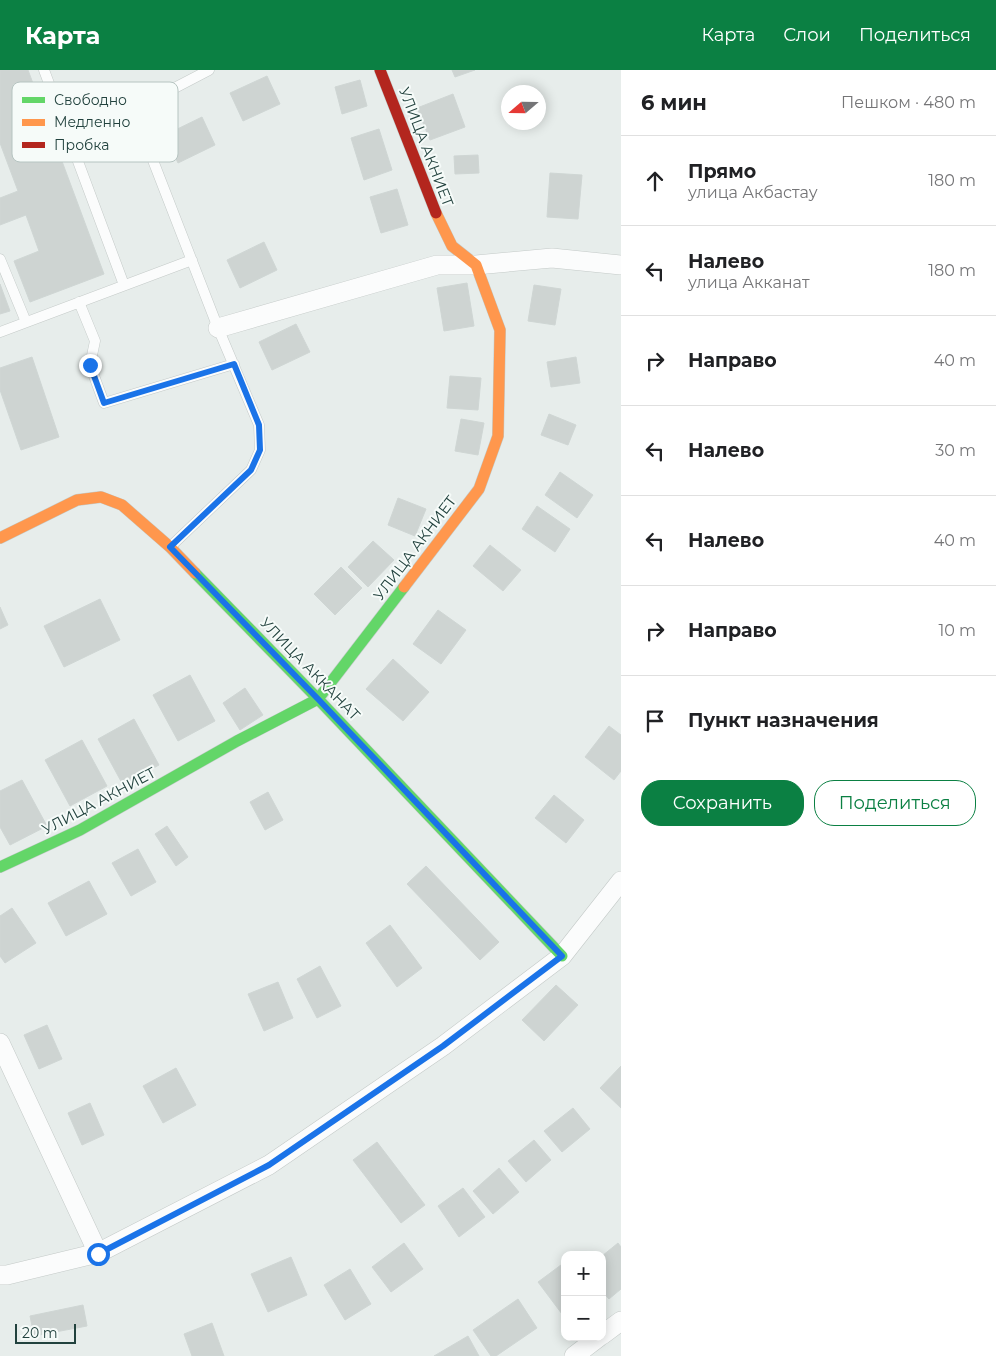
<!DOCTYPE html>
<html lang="ru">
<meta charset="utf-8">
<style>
:root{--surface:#fff;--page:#f2f2f2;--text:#202124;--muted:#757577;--line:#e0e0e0;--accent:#0b8043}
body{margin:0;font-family:Montserrat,sans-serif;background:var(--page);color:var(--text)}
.controls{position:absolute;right:15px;bottom:15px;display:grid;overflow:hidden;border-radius:10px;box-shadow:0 2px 12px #0003}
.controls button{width:45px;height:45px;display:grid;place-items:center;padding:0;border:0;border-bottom:1px solid var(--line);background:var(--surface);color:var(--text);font:25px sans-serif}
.compass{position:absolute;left:501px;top:15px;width:45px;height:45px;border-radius:50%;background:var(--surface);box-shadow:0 2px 12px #0003;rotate:250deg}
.scale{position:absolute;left:15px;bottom:12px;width:61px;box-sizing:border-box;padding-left:5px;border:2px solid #22423e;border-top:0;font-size:14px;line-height:18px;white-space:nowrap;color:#22423e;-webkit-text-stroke:4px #f6fbf9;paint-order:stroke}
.stop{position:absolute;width:15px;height:15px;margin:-11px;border:4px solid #1a73e8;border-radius:50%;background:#fff}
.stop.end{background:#1a73e8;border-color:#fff;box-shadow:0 1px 5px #0008}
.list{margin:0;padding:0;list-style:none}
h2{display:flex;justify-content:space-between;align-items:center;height:65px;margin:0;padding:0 20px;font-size:21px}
h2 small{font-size:16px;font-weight:400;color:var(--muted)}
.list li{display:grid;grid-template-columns:32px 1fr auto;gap:15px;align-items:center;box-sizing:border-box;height:90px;padding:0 20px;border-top:1px solid var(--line)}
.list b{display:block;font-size:19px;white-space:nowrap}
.list p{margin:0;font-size:16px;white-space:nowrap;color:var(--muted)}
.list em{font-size:16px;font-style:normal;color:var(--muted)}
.actions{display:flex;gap:10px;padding:15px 20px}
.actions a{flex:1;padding:11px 0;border:1px solid var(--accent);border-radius:20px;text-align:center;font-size:18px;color:var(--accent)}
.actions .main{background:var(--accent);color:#fff}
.icon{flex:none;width:28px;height:28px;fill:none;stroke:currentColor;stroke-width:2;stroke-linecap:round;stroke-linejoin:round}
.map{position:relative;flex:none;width:621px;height:1286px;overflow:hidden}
header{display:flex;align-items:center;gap:30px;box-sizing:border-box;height:70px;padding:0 25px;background:var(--accent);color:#fff}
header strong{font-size:24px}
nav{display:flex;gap:28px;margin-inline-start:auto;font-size:18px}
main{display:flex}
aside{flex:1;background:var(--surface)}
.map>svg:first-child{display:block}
</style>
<header>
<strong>Карта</strong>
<nav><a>Карта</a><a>Слои</a><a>Поделиться</a></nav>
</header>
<main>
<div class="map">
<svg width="621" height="1286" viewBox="0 0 621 1286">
<rect width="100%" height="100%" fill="#e7edeb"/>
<path fill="#ced4d2" stroke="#cfd6d4" d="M 0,0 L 28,0 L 104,204 L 30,232 L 14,191 L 39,181 L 26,145 L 0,155 L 0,128 L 18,121 L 0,73 Z
M 452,0 L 475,0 L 455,7 Z
M 267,6 L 280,34 L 243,51 L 230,23 Z
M 360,10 L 367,36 L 342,44 L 335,17 Z
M 453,24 L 465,57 L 430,70 L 417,38 Z
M 202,47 L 215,75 L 178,93 L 165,65 Z
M 379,59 L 392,100 L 364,110 L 351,68 Z
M 478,85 L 479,103 L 455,104 L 454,86 Z
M 550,103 L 582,105 L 578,149 L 547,147 Z
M 397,119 L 408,155 L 381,163 L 370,127 Z
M 264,172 L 277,200 L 240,218 L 227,190 Z
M 467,213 L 474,256 L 444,261 L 437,218 Z
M 0,214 L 10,241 L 0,244 Z
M 534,215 L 561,219 L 555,255 L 528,251 Z
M 296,254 L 310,282 L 272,300 L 259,272 Z
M 32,287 L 59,367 L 21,380 L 0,320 L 0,298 Z
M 576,287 L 580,313 L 551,317 L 547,292 Z
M 450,306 L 481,308 L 478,340 L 447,338 Z
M 549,344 L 576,355 L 568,375 L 541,365 Z
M 461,349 L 484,353 L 478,385 L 455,381 Z
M 560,402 L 593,425 L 577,448 L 545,425 Z
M 398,428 L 426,439 L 415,466 L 388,455 Z
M 537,436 L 570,459 L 555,482 L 522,459 Z
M 373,471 L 394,490 L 368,517 L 348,497 Z
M 490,475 L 521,500 L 503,521 L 473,496 Z
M 341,497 L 362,518 L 335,545 L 314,524 Z
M 100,529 L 120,570 L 64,597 L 44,556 Z
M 0,537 L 8,555 L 0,559 Z
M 438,540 L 466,560 L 441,594 L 413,574 Z
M 393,589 L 429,622 L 403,651 L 366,619 Z
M 190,605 L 215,651 L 178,671 L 153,625 Z
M 245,618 L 263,645 L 240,660 L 223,633 Z
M 134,649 L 159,695 L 123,715 L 98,669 Z
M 609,656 L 621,665 L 621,701 L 614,710 L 585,687 Z
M 82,670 L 107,716 L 70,736 L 45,690 Z
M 22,710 L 47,756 L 10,775 L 0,757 L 0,721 Z
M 268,722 L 283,750 L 265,760 L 250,732 Z
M 554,725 L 584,750 L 566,773 L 535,748 Z
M 167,756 L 188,787 L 176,796 L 155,764 Z
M 138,779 L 156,812 L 131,826 L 112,793 Z
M 426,796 L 499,872 L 480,890 L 407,814 Z
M 89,811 L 107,844 L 66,866 L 48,833 Z
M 12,838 L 36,873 L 5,893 L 0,886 L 0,846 Z
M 390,855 L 422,898 L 397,917 L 366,873 Z
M 320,896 L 341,936 L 317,948 L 297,909 Z
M 278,912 L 293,948 L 264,961 L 248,924 Z
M 556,915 L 578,935 L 544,971 L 522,950 Z
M 47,955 L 62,989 L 39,999 L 24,965 Z
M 621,996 L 621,1038 L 600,1018 Z
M 176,998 L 196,1035 L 163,1053 L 143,1016 Z
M 90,1033 L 104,1065 L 82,1075 L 68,1043 Z
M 573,1038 L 590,1059 L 562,1082 L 544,1061 Z
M 534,1070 L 551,1090 L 526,1112 L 508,1091 Z
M 377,1072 L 425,1135 L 401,1153 L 353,1090 Z
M 499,1098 L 519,1122 L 493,1144 L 473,1121 Z
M 463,1118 L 485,1147 L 459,1167 L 438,1136 Z
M 404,1173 L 423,1199 L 391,1222 L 372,1197 Z
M 618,1173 L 621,1177 L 621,1219 L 609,1229 L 602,1221 L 602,1186 Z
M 291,1187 L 307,1225 L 268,1242 L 251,1204 Z
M 565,1192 L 565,1248 L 538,1212 Z
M 350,1199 L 371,1234 L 345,1250 L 324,1215 Z
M 518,1229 L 537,1258 L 496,1286 L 491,1286 L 473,1260 Z
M 83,1235 L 87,1256 L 34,1266 L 30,1246 Z
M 212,1253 L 224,1286 L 192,1286 L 184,1264 Z
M 468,1266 L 479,1286 L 434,1286 Z"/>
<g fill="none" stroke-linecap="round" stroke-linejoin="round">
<g stroke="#c4cac8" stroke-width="11">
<path id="lane" d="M 44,0 L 124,215
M 0,189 L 26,252
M 79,232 L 95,271 L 90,295 L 104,333 L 234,294
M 0,262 L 192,190
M 170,477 L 251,400 L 260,380 L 259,355 L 218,258 L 147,75 L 146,45 L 163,24 L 209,0"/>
</g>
<g stroke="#c4cac8" stroke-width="20">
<path id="street" d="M 218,258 L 437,195 L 476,195 L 552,188 L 621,195
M 0,973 L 98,1183
M 0,1205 L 7,1205 L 98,1183 L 269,1095 L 443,976 L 562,886 L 621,811
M 602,1265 L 621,1251
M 574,1286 L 599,1267"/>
</g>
<g stroke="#c2cac8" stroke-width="12">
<path id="fast" d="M 195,503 L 318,629 L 562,886
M 0,797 L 80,760 L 237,671 L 318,629 L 404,517"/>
</g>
<g stroke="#c2cac8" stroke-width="12">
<path id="slow" d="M 0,468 L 77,430 L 101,427 L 122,435 L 170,477 L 195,503
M 404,517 L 479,419 L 498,366 L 500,260 L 476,195 L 452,176 L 436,143"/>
</g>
<g stroke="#c2cac8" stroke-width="12">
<path id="jam" d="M 380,0 L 436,143"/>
</g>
<use href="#lane" stroke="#fbfcfc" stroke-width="10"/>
<use href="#street" stroke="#fbfcfc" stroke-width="19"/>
<use href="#fast" stroke="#63d668" stroke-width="11"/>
<use href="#slow" stroke="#ff974d" stroke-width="11"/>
<use href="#jam" stroke="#b3261e" stroke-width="11"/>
</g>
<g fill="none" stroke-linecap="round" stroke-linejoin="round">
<path stroke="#1a73e8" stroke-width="6" d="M 90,295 L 104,333 L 234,294 L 259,355 L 260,380 L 251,400 L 170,477 L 318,629 L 562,886 L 443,976 L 269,1095 L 98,1184"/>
</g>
<g text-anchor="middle" stroke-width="4" stroke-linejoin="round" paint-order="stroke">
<g font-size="15" fill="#22423e" stroke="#f6fbf9">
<text transform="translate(426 77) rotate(69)" y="5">УЛИЦА АКНИЕТ</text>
<text transform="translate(415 478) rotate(-53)" y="5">УЛИЦА АКНИЕТ</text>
<text transform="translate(310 599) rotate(46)" y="5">УЛИЦА АККАНАТ</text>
<text transform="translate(99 731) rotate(-28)" y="5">УЛИЦА АКНИЕТ</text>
</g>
</g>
<rect x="12" y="12" width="166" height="80" rx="8" fill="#f6fbf9" stroke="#b6c4c1" stroke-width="1"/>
<rect x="22" y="27" width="23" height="6" fill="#63d668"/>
<rect x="22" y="49" width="23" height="7" fill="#ff974d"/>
<rect x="22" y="72" width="23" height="6" fill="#b3261e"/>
<g font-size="14" fill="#22423e">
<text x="54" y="35">Свободно</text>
<text x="54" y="57">Медленно</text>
<text x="54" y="80">Пробка</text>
</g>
</svg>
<div class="controls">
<button>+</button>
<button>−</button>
</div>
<svg class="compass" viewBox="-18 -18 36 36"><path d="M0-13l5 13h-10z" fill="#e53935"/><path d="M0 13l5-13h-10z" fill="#757577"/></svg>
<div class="scale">20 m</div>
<div class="stop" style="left:98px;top:1184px"></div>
<div class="stop end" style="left:90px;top:295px"></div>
</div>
<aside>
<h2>6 мин<small>Пешком · 480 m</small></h2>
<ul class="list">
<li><svg class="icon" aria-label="ahead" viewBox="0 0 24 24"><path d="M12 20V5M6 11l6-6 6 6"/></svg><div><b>Прямо</b><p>улица Акбастау</p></div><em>180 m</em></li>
<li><svg class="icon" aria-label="left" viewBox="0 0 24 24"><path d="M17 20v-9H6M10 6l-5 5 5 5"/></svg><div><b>Налево</b><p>улица Акканат</p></div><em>180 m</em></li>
<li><svg class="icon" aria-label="right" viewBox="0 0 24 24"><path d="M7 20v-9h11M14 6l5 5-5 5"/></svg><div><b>Направо</b></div><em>40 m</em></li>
<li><svg class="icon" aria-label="left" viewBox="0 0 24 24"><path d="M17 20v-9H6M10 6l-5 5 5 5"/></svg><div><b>Налево</b></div><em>30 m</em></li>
<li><svg class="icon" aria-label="left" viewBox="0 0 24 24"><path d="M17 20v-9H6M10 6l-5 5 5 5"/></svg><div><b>Налево</b></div><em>40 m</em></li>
<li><svg class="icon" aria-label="right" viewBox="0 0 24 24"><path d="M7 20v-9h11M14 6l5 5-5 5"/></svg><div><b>Направо</b></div><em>10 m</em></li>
<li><svg class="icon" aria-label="arrive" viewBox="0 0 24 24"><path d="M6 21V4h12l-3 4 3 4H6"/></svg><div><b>Пункт назначения</b></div></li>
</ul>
<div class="actions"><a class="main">Сохранить</a><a>Поделиться</a></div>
</aside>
</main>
